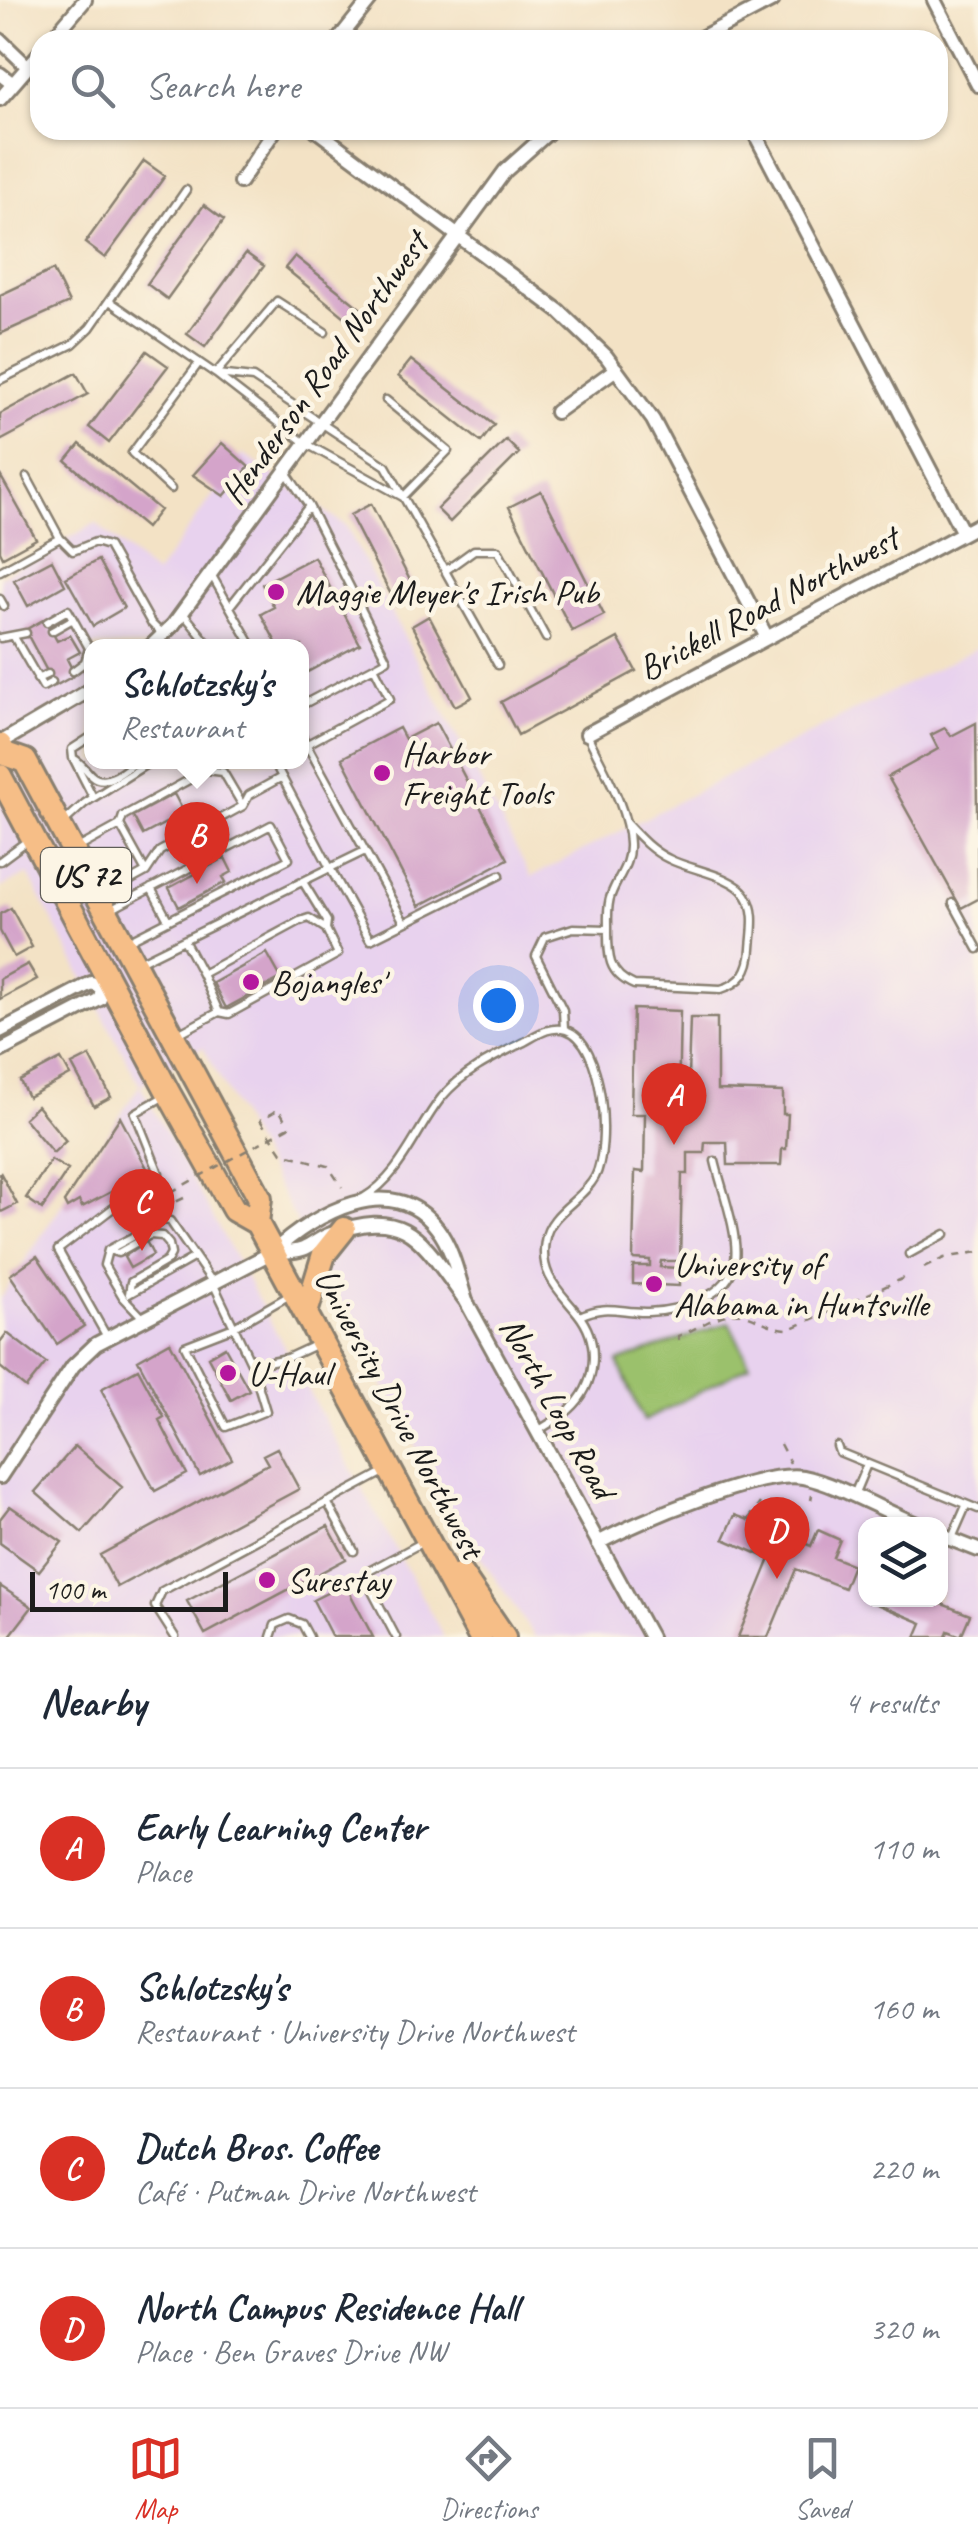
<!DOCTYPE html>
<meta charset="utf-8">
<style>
:root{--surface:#fff;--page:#f6f6f7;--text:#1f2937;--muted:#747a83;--line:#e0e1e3;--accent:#d93025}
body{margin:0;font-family:Caveat,sans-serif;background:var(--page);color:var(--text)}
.controls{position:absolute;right:30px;bottom:30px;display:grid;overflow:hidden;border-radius:20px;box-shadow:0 2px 8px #0004}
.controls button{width:90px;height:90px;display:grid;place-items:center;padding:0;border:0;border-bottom:2px solid var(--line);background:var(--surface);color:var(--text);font:50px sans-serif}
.scale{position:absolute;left:30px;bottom:25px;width:198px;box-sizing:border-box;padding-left:10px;border:5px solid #1c1c1c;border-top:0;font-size:28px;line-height:35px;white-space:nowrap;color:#1c1c1c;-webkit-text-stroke:8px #fcf5e5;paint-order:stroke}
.you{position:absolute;left:498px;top:1005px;width:35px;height:35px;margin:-25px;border:8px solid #fff;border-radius:50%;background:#1a73e8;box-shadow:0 0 0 15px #1a73e833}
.badge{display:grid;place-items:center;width:65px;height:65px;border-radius:50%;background:var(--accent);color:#fff;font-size:32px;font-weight:700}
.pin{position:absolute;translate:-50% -82px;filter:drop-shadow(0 2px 5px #0008)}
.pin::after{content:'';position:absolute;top:52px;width:35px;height:30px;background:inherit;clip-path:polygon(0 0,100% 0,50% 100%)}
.popup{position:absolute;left:84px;top:639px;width:225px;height:130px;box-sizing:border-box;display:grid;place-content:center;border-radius:20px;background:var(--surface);filter:drop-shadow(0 2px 8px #0005);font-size:32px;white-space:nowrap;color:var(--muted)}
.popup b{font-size:38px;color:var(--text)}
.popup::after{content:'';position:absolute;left:50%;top:100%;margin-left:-20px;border:20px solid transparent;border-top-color:var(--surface)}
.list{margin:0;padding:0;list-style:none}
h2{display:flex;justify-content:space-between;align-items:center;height:130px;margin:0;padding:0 40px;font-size:42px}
h2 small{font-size:32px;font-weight:400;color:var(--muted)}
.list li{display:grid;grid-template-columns:65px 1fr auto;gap:30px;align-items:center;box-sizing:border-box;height:160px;padding:0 40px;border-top:2px solid var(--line)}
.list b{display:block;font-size:38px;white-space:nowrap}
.list p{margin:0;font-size:32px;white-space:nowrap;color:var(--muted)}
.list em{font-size:32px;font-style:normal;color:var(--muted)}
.icon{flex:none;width:55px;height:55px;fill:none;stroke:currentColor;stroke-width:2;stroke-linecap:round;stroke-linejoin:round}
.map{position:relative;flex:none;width:978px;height:1637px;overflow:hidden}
.search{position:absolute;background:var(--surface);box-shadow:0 2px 8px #0004;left:30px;right:30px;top:30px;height:110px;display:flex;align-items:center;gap:25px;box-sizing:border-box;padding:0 35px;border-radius:30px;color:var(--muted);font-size:38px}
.sheet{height:770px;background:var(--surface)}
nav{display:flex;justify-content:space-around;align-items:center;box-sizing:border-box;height:140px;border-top:2px solid var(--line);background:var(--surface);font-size:28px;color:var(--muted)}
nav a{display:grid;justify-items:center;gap:5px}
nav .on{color:var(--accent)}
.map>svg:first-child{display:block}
</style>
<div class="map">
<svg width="978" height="1637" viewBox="0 0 978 1637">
<rect width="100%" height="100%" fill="#fcf5e5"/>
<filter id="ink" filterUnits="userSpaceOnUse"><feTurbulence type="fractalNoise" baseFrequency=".01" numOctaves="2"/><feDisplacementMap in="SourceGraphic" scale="20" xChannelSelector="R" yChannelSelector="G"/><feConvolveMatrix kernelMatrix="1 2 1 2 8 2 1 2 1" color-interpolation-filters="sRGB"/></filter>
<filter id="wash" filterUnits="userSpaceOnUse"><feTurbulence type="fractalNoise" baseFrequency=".0048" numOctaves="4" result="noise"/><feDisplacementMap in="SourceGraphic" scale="40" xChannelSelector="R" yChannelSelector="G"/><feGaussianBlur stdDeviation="2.25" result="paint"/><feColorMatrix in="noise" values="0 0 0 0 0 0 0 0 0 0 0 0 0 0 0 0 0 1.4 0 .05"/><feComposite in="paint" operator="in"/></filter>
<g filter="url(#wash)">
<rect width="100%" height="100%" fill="#f3e2c5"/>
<path fill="#e8d2ee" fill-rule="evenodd" d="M 243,454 L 346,526 L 531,877 L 978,647 L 978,1637 L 535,1637 L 456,1521 L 203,1047 L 140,1085 L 444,1637 L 0,1637 L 0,1299 L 140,1085 L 28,874 L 0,888 L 0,577 L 96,523 L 155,575 ZM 92,646 L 302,646 L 302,762 L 92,762 ZM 866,1524 L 940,1524 L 940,1600 L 866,1600 Z"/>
<path fill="#9bc16c" stroke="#5c6e44" stroke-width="2.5" d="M 729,1322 L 750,1365 L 644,1421 L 618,1362 Z"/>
<g id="blocks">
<path fill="#d4a4ca" d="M 144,161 L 165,176 L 105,258 L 85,243 Z
M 204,205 L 224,220 L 167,299 L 147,284 Z
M 246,253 L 264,266 L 205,347 L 187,334 Z
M 295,256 L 360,308 L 350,321 L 285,268 Z
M 53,270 L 69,303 L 0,334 L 0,295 Z
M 147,351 L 168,366 L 109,443 L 89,427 Z
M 411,360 L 494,425 L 481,442 L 398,376 Z
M 76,373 L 88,394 L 0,441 L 0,414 Z
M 506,440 L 519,453 L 450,522 L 437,509 Z
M 222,443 L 249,467 L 224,496 L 193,475 Z
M 80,444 L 160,510 L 146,528 L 66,461 Z
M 0,475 L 36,539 L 3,557 L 0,551 Z
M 541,491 L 604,615 L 572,631 L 509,507 Z
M 371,504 L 418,596 L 397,606 L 350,515 Z
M 314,557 L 360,644 L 302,675 L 302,646 L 278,646 L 261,614 L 274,607 L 262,584 Z
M 52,560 L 65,585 L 28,606 L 14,580 Z
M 98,560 L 124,608 L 93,626 L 66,578 Z
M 429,616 L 472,697 L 455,706 L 412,626 Z
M 45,619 L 57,641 L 70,635 L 80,652 L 67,659 L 75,675 L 55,686 L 25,630 Z
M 618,638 L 636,671 L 518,735 L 501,702 Z
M 436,723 L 508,859 L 419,906 L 342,758 L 399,728 L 405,739 Z
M 976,723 L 978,899 L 961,908 L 888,777 L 938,749 L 931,735 L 945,728 L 951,736 Z
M 174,794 L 184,813 L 143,835 L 133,816 Z
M 225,858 L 232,872 L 223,877 L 226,882 L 179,907 L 169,888 Z
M 11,908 L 32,947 L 14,957 L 0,931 L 0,914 Z
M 267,953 L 281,978 L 226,1008 L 213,983 Z
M 28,964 L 37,979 L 0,999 L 0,979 Z
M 633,1009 L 680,1011 L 678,1106 L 687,1106 L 690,1018 L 717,1018 L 717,1090 L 783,1092 L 783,1114 L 788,1114 L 786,1149 L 782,1149 L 781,1165 L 728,1165 L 727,1142 L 705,1142 L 704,1153 L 688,1153 L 688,1174 L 682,1174 L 680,1261 L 661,1261 L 660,1267 L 679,1268 L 679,1286 L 633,1284 L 633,1266 L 650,1266 L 650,1260 L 633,1259 L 635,1171 L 644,1172 L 645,1114 L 631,1114 Z
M 90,1056 L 111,1097 L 94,1106 L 72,1065 Z
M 61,1059 L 70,1075 L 28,1097 L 20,1081 Z
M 37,1106 L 66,1141 L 53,1153 L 24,1118 Z
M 120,1117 L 149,1172 L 82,1207 L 79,1201 L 67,1208 L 64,1202 Z
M 51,1160 L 68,1170 L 42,1209 L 26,1198 Z
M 0,1172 L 17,1204 L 1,1212 L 0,1210 Z
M 146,1241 L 153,1255 L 130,1268 L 124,1257 Z
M 37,1256 L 84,1326 L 57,1344 L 10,1275 Z
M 7,1333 L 46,1363 L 26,1388 L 0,1367 L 0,1342 Z
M 170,1342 L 232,1459 L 200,1476 L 138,1360 Z
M 225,1347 L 249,1390 L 231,1400 L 208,1357 Z
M 138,1369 L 164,1417 L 159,1420 L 187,1474 L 155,1491 L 101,1389 Z
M 75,1446 L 122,1487 L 82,1533 L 35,1492 Z
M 277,1448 L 299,1489 L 117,1587 L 100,1555 L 268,1464 L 263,1455 Z
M 10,1506 L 62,1542 L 39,1571 L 0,1543 L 0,1519 Z
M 762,1507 L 783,1517 L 778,1532 L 811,1546 L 818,1530 L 840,1540 L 833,1557 L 853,1565 L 844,1588 L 796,1569 L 768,1637 L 738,1637 L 770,1559 L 724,1539 L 735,1515 L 754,1522 Z
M 328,1526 L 346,1559 L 205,1634 L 187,1601 Z
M 345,1584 L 373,1637 L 332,1637 L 313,1600 Z
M 0,1586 L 32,1607 L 9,1637 L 0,1637 Z
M 867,1600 L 932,1600 L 970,1615 L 961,1636 L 948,1631 L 946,1637 L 916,1637 L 922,1623 Z"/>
</g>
</g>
<g filter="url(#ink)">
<use href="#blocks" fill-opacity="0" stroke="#887f70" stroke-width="2.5"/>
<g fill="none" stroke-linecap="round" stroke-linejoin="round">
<g stroke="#887f70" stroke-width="11">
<path id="lane" d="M 111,302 L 216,374 L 305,443 L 403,497 L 448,451 L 386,400
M 216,373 L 277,301 L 325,332
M 217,374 L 253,378 L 386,466 L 498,665
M 0,380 L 73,344 L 90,328 L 186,190
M 171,489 L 132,453 L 199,363
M 309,506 L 387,660 L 374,667
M 60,538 L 73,551 L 95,542 L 108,546 L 151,623 L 162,634
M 0,571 L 60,538 L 27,477
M 445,571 L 474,550 L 498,550 L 546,638
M 211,574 L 252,646
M 0,599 L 4,606
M 230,606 L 309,506 L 286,472
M 183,613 L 210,646
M 47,622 L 68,610 L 89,648 L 85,662 L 92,679
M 52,631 L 73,619
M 14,637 L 43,687 L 52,682
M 0,638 L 26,633
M 73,671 L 85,662
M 37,679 L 48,674
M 302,705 L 374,667 L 390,699 L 302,747
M 587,734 C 602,767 628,807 629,844 C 630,865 618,876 611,895 C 607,905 608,916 608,926 C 608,953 606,973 634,985 L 721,989 C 742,983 750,970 751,949 C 752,931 757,912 746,895 C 733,875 690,870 669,859 C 652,851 640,838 627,824
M 92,736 L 72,749 L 73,758 L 93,797
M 302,736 L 404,922
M 73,758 C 82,763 84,768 91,775 C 105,788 124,771 135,762
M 64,822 L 85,803 L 150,762
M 120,825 L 146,872
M 78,848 L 120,825 L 123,816 L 207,770 L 223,772 L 243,806
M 365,851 L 330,868 L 370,940 L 500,875
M 0,861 L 27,841
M 303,882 L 327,921 L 326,929
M 151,888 L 168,920
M 104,895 L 146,872 L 160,851 L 243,806 L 249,795 L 282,777
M 953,903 L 978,949
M 112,909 L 271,825 L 289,859 L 128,941
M 185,942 L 202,974
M 139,962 L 330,868 L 274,762
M 564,1029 L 563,1010 L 536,956 L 545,937 L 573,928 L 608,929
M 178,1034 L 219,1012 L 229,1014 L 338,954 L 326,929 L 309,918 L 300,921 L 202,974 L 219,1012
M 363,1198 C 402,1175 415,1131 442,1097 C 464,1071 494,1057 524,1042 C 537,1035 550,1025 566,1030 C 604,1042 611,1146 595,1177 C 582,1201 549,1212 545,1241 C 539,1275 559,1290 578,1314 C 601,1343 597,1385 569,1410 C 560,1418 548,1424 538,1431
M 108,1250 L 118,1253 L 150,1235 L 162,1236 L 169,1244 L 171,1254 L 167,1261 L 131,1282 L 129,1294
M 909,1254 L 945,1234
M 129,1294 L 193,1258
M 580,1316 C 606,1303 622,1313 648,1312 C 679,1311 730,1297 735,1260 C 739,1234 721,1187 715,1161
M 143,1318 L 123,1297 L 104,1265 L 108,1250 L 164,1220 L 170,1221 L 213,1283 L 252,1365 L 287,1358 L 315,1345
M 107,1337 L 58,1250 L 159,1173 L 135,1113 L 163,1097
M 252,1365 L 266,1411 L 226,1427 L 185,1346 L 234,1327 L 290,1295
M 837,1446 L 839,1452 L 978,1509
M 854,1495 L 867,1464
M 327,1502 L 354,1551
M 952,1538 L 966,1506
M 175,1637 L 155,1606 L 162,1591 L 384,1472
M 271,1637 L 275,1625 L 289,1619 L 302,1624 L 309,1637
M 396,1637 L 365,1578 L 367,1572 L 425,1541"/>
</g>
<g stroke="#887f70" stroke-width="18">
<path id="street" d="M 934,0 L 978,85
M 0,40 L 28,67
M 51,40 L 85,0
M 338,40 L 370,0
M 697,40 L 773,0
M 0,74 L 13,84
M 0,99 L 40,53
M 316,130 L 559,311 L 606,356 L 653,420 L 766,636
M 753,130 L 963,533
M 240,182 L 275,130
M 556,412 L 616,369
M 151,646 L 173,625 L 505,171 L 551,130
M 587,734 L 978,525
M 0,743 L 92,689
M 0,1031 L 91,983 L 102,987 L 109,984
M 0,1051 L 100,999 L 102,987
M 273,1252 C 282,1252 295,1252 303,1249 C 313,1245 321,1237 331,1234 C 409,1204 423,1244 466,1301 L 650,1637
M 0,1477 L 73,1366 L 96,1344 L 273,1252 C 314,1214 392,1169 437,1228 C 453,1249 458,1276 466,1301
M 940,1535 L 978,1550
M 598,1543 C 638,1521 760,1470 803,1477 C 835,1483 884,1511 917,1524"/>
</g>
<g stroke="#887f70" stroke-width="28">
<path id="highway" d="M 0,745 L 5,754 L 25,761 L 260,1198 L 257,1223
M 0,776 L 169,1094 L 234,1210 L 257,1223 L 480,1637
M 306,1313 L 324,1254 L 344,1229
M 461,1574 L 504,1637"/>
</g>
<path stroke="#887f70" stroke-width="2.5" stroke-dasharray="8 8" stroke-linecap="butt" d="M 260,1120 L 282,1153 L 328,1166 L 342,1187
M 924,1268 L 944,1258 L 978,1252
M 679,1340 L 678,1336 C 697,1330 721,1310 742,1314 C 759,1318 771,1329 790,1329 L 911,1275
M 780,1444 L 790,1463
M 811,1500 L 812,1495
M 748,1520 L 760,1503"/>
<use href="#lane" stroke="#fff" stroke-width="6"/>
<use href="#street" stroke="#fff" stroke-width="12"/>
<use href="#highway" stroke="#f6be87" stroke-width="22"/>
<path stroke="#887f70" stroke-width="2.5" stroke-dasharray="8 8" stroke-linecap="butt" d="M 184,1198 L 161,1209 L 153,1195 L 170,1186 L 173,1191 L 289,1127 L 279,1109 L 260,1120"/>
</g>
</g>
<g fill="#b5179e" stroke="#fcf5e5" stroke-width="4">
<circle cx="276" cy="592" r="10"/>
<circle cx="382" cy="773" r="10"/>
<circle cx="251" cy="982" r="10"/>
<circle cx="654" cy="1284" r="10"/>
<circle cx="228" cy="1373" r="10"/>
<circle cx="267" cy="1580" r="10"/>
</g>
<g text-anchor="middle" stroke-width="9" stroke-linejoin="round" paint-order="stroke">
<rect fill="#fcf5e5" stroke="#5f5d58" stroke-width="2.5" x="41" y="848" width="90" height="54" rx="8"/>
<g font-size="32" font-weight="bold" fill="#1c1c1c">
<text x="86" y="886">US 72</text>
</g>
<g font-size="35" fill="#1c1c1c" stroke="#fcf5e5">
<text transform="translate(324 368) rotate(-54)" y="12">Henderson Road Northwest</text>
<text transform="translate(768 603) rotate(-28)" y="12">Brickell Road Northwest</text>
<text transform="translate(558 1407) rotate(61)" y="12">North Loop Road</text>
<text transform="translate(400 1413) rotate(62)" y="12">University Drive Northwest</text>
</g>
<g font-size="35" fill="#1c1c1c" stroke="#fcf5e5" text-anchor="start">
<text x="296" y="604">Maggie Meyer's Irish Pub</text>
<text x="402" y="765">Harbor<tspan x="402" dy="40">Freight Tools</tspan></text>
<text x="271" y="994">Bojangles'</text>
<text x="674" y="1276">University of<tspan x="674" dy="40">Alabama in Huntsville</tspan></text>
<text x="248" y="1385">U-Haul</text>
<text x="287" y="1592">Surestay</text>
</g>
</g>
</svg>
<div class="controls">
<button><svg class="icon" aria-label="layers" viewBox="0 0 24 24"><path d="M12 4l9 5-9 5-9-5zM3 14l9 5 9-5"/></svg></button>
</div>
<div class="scale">100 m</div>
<div class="you"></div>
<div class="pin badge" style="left:674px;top:1145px">A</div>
<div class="pin badge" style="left:197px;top:884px">B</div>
<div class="popup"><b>Schlotzsky's</b>Restaurant</div>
<div class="pin badge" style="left:142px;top:1251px">C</div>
<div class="pin badge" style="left:777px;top:1579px">D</div>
<div class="search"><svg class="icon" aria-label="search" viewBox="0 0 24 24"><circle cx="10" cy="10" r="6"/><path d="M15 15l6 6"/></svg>Search here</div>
</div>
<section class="sheet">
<h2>Nearby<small>4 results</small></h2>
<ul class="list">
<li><span class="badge">A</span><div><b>Early Learning Center</b><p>Place</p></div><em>110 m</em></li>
<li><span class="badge">B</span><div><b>Schlotzsky's</b><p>Restaurant · University Drive Northwest</p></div><em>160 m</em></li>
<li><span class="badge">C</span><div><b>Dutch Bros. Coffee</b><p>Café · Putman Drive Northwest</p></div><em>220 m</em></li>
<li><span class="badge">D</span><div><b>North Campus Residence Hall</b><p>Place · Ben Graves Drive NW</p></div><em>320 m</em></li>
</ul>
</section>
<nav>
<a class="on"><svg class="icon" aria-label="map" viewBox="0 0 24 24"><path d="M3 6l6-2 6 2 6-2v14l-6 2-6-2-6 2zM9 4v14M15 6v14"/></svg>Map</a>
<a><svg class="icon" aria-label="directions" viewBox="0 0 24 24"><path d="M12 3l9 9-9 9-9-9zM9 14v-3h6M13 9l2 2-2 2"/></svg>Directions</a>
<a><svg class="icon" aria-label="saved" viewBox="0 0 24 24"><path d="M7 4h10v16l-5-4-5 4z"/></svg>Saved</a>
</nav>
